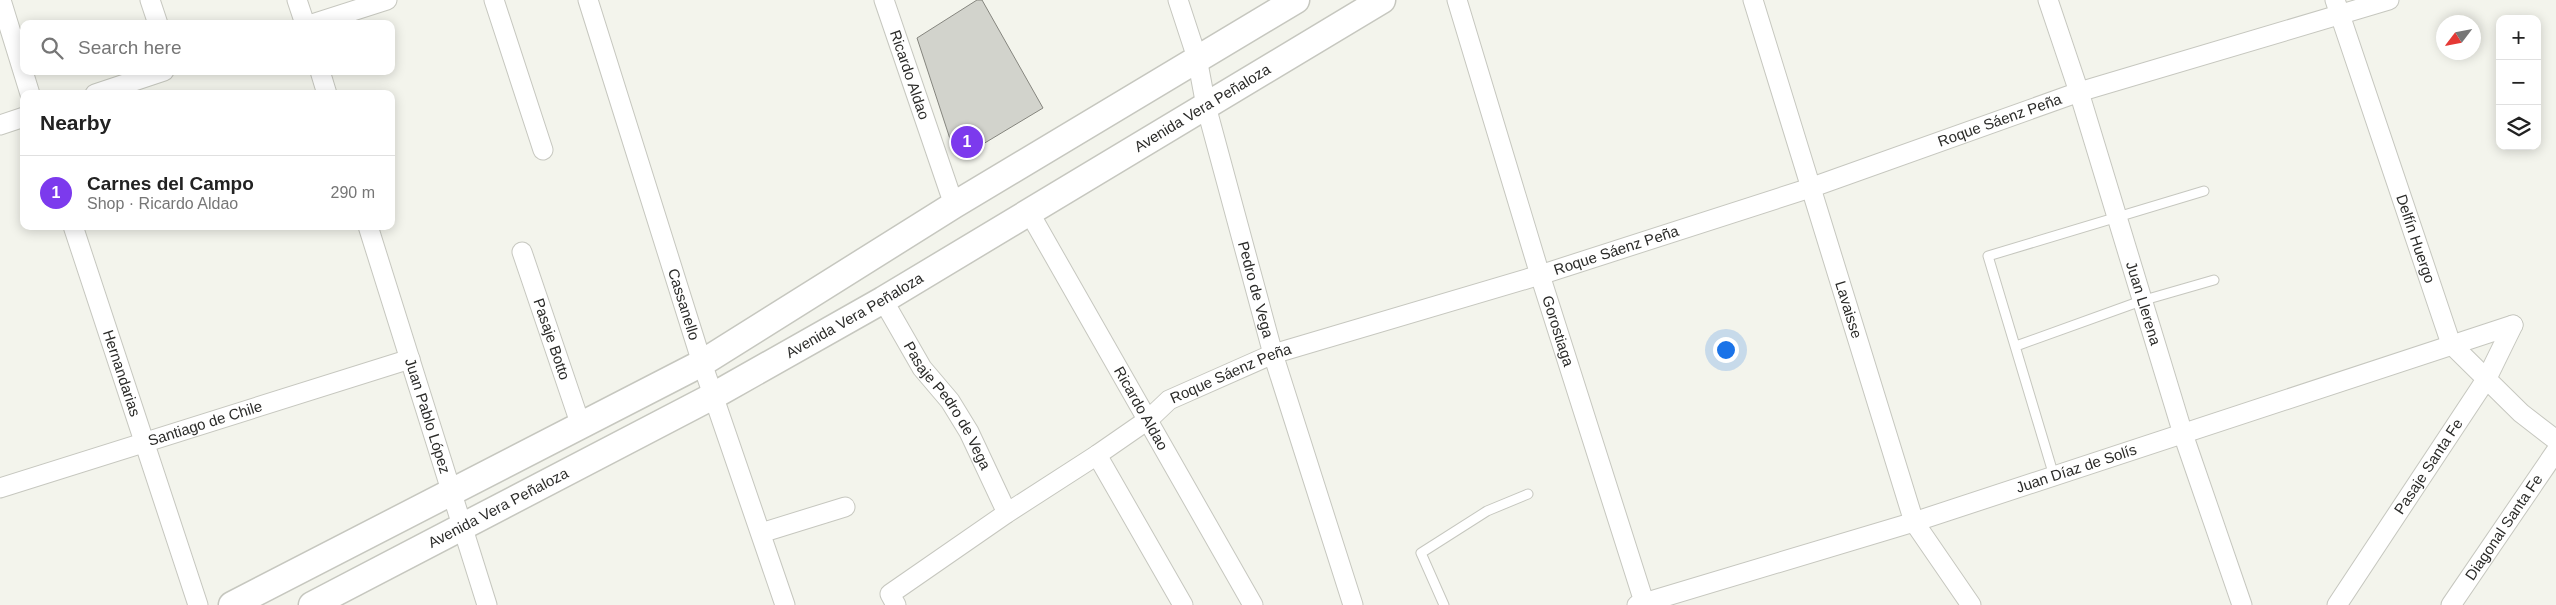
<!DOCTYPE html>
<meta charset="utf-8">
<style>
:root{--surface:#fff;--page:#f6f6f6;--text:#222;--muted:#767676;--line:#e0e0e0;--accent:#7c3aed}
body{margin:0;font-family:Arial,sans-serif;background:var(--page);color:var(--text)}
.controls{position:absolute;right:15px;top:15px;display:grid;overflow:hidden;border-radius:10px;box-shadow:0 2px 12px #0003}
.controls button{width:45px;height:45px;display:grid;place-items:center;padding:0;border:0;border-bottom:1px solid var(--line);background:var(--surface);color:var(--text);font:25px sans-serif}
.compass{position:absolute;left:2436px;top:15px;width:45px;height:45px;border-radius:50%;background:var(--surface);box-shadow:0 2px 12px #0003;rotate:238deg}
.you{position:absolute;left:1725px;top:349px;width:18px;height:18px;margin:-12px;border:4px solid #fff;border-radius:50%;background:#1a73e8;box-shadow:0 0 0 8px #1a73e833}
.badge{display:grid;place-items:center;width:32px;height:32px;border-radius:50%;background:var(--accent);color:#fff;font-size:16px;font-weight:700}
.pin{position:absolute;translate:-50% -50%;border:2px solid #fff;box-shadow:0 1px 5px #0006}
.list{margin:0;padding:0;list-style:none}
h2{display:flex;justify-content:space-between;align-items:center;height:65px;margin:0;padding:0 20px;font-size:21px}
h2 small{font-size:16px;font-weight:400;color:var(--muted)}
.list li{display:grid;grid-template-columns:32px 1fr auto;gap:15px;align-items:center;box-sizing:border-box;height:75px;padding:0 20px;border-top:1px solid var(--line)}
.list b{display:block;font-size:19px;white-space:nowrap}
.list p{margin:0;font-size:16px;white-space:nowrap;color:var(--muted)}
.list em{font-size:16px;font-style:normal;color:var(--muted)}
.icon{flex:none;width:28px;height:28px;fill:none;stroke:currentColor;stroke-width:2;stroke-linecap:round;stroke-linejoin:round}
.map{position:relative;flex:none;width:2556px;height:605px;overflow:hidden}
.search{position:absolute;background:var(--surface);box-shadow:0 2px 12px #0003;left:20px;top:20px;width:375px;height:55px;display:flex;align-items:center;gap:12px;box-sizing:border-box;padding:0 18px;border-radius:10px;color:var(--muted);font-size:19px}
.panel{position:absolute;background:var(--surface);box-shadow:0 2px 12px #0003;left:20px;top:90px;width:375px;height:140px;border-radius:10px}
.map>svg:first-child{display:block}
</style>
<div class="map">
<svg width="2556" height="605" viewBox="0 0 2556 605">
<rect width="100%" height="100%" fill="#f3f4ec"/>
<path fill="#d2d3cc" stroke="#85857e" d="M 977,0 L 982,0 L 1043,108 L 968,153 L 953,148 L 917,38 Z"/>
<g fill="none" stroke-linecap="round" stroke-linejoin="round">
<g stroke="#c6c7bf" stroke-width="11">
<path id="lane" d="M 2016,346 L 2141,301 L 2214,280
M 2054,476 L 1988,256 L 2204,191
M 1444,605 L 1421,553 L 1487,511 L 1528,494"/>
</g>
<g stroke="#c6c7bf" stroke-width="21">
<g id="street">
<path d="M 1,0 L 30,94"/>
<path d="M 150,0 L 158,24"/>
<path d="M 297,0 L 305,24"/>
<path d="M 494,0 L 543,150"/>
<path id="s1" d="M 588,0 L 702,363 L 785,605"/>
<path id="s2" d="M 884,0 L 954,205"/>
<path id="s3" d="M 1178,0 L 1197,58 L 1206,106 L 1273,354 L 1353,605"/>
<path id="s4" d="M 1457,0 L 1540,275 L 1645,605"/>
<path id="s5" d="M 1753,0 L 1914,522 L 1971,605"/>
<path id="s6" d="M 2048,0 L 2079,92 L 2183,434 L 2242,605"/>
<path id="s7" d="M 2335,0 L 2451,344 L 2521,413 L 2556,440"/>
<path d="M 312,24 L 387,0"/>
<path d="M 320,71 L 327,94"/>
<path d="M 95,94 L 164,71"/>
<path d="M 0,125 L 24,117"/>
<path id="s8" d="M 1029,212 L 1253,605"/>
<path id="s9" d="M 73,226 L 198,605"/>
<path id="s10" d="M 368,226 L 487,605"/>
<path id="s11" d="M 522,252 L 581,426"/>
<path id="s12" d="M 883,300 L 922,368 L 950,401 L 969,432 L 1007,513"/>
<path d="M 1097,455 L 1183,605"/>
<path id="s13" d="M 0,488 L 410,359"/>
<path d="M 761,533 L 845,507"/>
<path id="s14" d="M 896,605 L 890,594 L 1007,513 L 1097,455 L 1149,419 L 1169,400 L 1273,354 L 1540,275 L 1810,188 L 2079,92 L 2389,0"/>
<path id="s15" d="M 1637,605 L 1914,522 L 2513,325"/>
<path id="s16" d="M 2337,605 L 2487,378 L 2513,325"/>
<path id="s17" d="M 2451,605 L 2556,451"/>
</g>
</g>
<g stroke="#c6c7bf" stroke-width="29">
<g id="secondary">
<path d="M 232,605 L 702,363 L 954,205 L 1296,0"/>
<path id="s18" d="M 312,605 L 713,396 L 883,300 L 1382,0"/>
</g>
</g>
<use href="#lane" stroke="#fff" stroke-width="9"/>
<use href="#street" stroke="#fff" stroke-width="19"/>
<use href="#secondary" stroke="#fff" stroke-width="26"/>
</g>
<g text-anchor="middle" stroke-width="4" stroke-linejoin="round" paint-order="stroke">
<g font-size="15" fill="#2b2b29" stroke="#fff">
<text dy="5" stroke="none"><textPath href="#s2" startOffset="79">Ricardo Aldao</textPath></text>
<text dy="5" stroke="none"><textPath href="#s18" startOffset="1020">Avenida Vera Peñaloza</textPath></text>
<text dy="5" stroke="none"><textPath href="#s14" startOffset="1230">Roque Sáenz Peña</textPath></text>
<text dy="5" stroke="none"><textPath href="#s7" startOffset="252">Delfín Huergo</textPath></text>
<text dy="5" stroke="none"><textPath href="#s14" startOffset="825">Roque Sáenz Peña</textPath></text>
<text dy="5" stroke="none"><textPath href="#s3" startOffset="300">Pedro de Vega</textPath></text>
<text dy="5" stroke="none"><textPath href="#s1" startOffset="319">Cassanello</textPath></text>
<text dy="5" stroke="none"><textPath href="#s6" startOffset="318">Juan Llerena</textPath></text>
<text dy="5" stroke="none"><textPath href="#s5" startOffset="324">Lavaisse</textPath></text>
<text dy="5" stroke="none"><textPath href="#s18" startOffset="615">Avenida Vera Peñaloza</textPath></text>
<text dy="5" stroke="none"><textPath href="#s4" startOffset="346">Gorostiaga</textPath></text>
<text dy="5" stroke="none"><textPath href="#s11" startOffset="92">Pasaje Botto</textPath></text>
<text dy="5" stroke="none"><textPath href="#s9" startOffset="155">Hernandarias</textPath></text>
<text dy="5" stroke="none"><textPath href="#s14" startOffset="420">Roque Sáenz Peña</textPath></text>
<text dy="5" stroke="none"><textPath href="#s12" startOffset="124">Pasaje Pedro de Vega</textPath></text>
<text dy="5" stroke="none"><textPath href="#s8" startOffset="226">Ricardo Aldao</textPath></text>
<text dy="5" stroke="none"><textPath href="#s10" startOffset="199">Juan Pablo López</textPath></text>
<text dy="5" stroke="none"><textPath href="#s13" startOffset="215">Santiago de Chile</textPath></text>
<text dy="5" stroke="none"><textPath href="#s16" startOffset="166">Pasaje Santa Fe</textPath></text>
<text dy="5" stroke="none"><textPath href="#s15" startOffset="460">Juan Díaz de Solís</textPath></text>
<text dy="5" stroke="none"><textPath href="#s18" startOffset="210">Avenida Vera Peñaloza</textPath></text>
<text dy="5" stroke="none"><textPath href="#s17" startOffset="94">Diagonal Santa Fe</textPath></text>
</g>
</g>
</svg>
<div class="controls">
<button>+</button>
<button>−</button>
<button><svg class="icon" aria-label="layers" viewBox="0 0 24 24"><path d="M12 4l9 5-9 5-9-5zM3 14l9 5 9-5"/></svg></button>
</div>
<svg class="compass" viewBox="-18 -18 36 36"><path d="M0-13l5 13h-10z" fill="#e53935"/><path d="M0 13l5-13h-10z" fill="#767676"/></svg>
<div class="you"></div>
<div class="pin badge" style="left:967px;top:142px">1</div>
<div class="search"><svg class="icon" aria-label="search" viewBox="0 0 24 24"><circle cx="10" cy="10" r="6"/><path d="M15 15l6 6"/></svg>Search here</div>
<section class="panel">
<h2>Nearby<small></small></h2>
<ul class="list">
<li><span class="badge">1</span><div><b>Carnes del Campo</b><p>Shop · Ricardo Aldao</p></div><em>290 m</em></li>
</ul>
</section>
</div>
